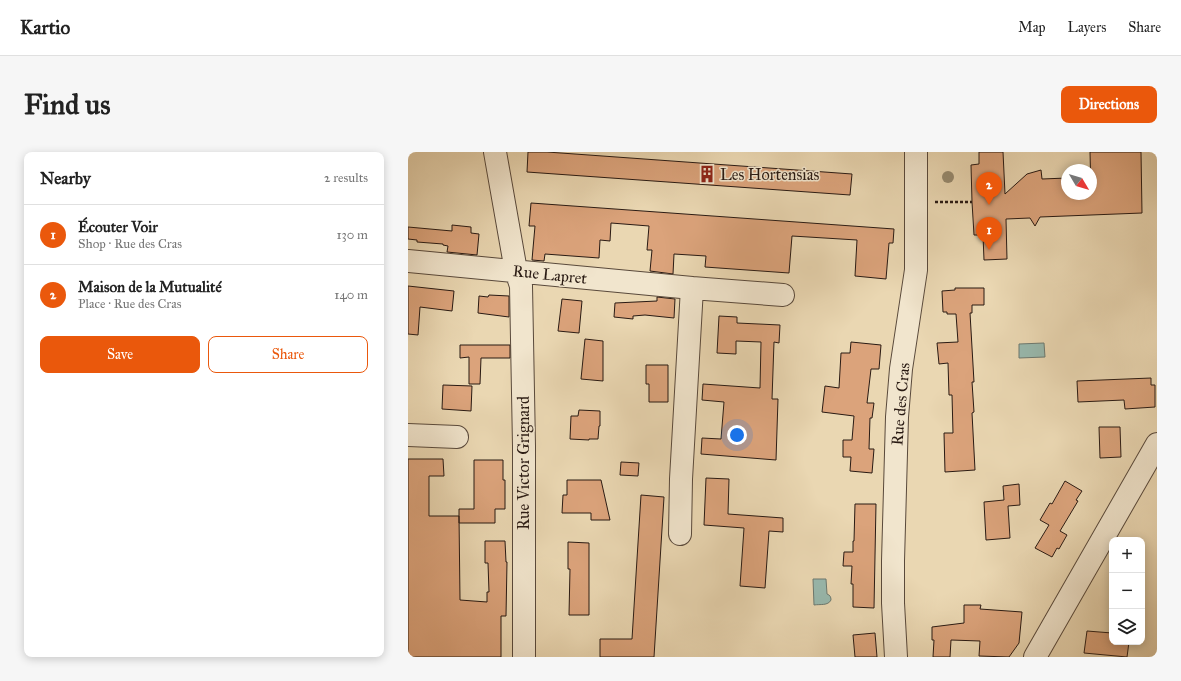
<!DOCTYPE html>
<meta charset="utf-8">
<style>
:root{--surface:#fff;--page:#f6f6f6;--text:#222;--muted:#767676;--line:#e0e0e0;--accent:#ea580c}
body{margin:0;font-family:"IM FELL Great Primer",serif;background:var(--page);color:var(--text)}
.controls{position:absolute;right:12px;bottom:12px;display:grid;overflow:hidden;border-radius:8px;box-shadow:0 2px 10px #0003}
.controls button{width:36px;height:36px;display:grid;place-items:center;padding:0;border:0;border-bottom:1px solid var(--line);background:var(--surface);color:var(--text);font:20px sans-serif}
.compass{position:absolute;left:653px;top:12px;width:36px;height:36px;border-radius:50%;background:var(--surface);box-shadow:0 2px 10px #0003;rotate:128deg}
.you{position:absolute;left:329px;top:283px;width:14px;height:14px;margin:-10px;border:3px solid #fff;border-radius:50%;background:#1a73e8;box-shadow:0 0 0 6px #1a73e833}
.badge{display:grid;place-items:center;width:26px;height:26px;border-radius:50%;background:var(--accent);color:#fff;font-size:13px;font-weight:700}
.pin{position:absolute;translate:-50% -33px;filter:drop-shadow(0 1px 2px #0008)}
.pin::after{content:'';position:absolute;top:21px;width:14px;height:12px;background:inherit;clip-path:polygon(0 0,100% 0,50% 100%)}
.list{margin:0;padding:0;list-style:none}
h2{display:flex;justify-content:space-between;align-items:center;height:52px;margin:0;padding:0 16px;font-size:17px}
h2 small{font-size:13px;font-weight:400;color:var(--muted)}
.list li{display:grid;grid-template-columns:26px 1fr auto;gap:12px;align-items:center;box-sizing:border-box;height:60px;padding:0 16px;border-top:1px solid var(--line)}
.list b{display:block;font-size:15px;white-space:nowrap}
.list p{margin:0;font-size:13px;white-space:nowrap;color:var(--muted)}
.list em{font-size:13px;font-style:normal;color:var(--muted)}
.actions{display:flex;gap:8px;padding:12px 16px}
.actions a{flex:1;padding:9px 0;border:1px solid var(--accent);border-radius:8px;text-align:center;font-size:14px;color:var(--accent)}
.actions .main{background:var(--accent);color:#fff}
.icon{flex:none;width:22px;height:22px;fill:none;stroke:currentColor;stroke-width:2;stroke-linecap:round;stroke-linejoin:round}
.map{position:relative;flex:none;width:749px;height:505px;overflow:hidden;border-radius:8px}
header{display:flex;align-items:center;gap:24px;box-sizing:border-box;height:56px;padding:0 20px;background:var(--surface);border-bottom:1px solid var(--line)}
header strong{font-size:19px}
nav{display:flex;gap:22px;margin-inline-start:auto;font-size:14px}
.intro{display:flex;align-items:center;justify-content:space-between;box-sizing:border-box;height:96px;padding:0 24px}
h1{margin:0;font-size:28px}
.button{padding:10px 18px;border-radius:8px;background:var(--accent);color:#fff;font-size:14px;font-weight:700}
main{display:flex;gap:24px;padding:0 24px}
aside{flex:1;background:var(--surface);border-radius:8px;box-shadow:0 2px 10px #0003}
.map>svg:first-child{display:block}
</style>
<header>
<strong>Kartio</strong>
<nav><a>Map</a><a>Layers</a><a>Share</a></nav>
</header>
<div class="intro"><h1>Find us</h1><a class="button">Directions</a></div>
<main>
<aside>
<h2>Nearby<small>2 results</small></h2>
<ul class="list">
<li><span class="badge">1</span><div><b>Écouter Voir</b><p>Shop · Rue des Cras</p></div><em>130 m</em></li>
<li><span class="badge">2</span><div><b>Maison de la Mutualité</b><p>Place · Rue des Cras</p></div><em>140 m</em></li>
</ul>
<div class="actions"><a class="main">Save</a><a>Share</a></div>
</aside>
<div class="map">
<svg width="749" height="505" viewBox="0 0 749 505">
<rect width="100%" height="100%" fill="#ead7b2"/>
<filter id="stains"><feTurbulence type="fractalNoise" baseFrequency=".005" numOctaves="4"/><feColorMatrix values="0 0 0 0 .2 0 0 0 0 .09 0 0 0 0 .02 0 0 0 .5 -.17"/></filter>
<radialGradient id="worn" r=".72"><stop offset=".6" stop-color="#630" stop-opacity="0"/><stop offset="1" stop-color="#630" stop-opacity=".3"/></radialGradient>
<path fill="#98b9ae" stroke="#6c7970" d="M 636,191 L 637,205 L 611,206 L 611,192 Z
M 405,427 L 418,427 L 419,442 C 422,443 423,445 423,448 C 420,454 412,452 406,453 Z"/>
<path fill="#dba37b" stroke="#291a13" d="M 120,0 L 139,0 L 444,22 L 442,43 L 119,20 Z
M 571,0 L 595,0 L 597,42 L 619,22 L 633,18 L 634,27 L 659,26 L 659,42 L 683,42 L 682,0 L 733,0 L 734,61 L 632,65 L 627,74 L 622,66 L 598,67 L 599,107 L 576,108 L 575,83 L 566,83 L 564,50 L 563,13 L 571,12 Z
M 123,51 L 486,77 L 485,91 L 481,91 L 478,127 L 447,124 L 449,88 L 384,84 L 381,121 L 297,115 L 298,104 L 266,102 L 265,122 L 242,119 L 244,98 L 239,98 L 241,74 L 203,71 L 202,89 L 192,88 L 191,106 L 137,102 L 136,109 L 124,108 L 127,74 L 121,74 Z
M 44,73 L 63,75 L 63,81 L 71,82 L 69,103 L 39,100 L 40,94 L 35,93 L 35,92 L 9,90 L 9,88 L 0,87 L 0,75 L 44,79 Z
M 0,134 L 46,139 L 44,159 L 12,155 L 10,183 L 0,182 Z
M 547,136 L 576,136 L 576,153 L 564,153 L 564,161 L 562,161 L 566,230 L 564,230 L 566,260 L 564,261 L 567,318 L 537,320 L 536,281 L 545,281 L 544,243 L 541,243 L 540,211 L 531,212 L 529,191 L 550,190 L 548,162 L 539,162 L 539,160 L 535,160 L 534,139 L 547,138 Z
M 81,143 L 101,144 L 101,165 L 70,161 L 71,144 L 80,145 Z
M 249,145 L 267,147 L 266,166 L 237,163 L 225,164 L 225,167 L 206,165 L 207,151 L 249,149 Z
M 154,147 L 174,149 L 171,181 L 150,179 Z
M 311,164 L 329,165 L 329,171 L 372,173 L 371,191 L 366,190 L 364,247 L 370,247 L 368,308 L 293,302 L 294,286 L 313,287 L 316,250 L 294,248 L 295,232 L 352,236 L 353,190 L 328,189 L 328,202 L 309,201 Z
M 177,187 L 195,189 L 195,229 L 173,227 Z
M 443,190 L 473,193 L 471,217 L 463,217 L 459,251 L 466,251 L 464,266 L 462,266 L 461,297 L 466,297 L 464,321 L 442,319 L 443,305 L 435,305 L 435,288 L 444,288 L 446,264 L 414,260 L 417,234 L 431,236 L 433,201 L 442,201 Z
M 52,193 L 102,193 L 102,206 L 73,206 L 72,232 L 61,232 L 61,205 L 52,206 Z
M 238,213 L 260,213 L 260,250 L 241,250 L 241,232 L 238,232 Z
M 743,226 L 743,233 L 747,233 L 747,255 L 717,257 L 716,248 L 670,250 L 669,229 Z
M 35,233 L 64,234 L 63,259 L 34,257 Z
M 171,258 L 192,259 L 192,274 L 191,274 L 190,287 L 181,287 L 181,288 L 162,287 L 163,264 L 170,264 Z
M 691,275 L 712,275 L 713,305 L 692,306 Z
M 0,307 L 35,307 L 36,324 L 21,324 L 21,364 L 51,364 L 52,448 L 79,450 L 79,440 L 81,440 L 80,411 L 77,411 L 77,389 L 97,389 L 98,410 L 99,410 L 98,464 L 93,464 L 93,505 L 0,505 Z
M 66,308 L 95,308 L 95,328 L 97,328 L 97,357 L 87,357 L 87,371 L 51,371 L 51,357 L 66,357 Z
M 213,310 L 231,311 L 230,324 L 212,323 Z
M 298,326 L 321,327 L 320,362 L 375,366 L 375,380 L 361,379 L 357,436 L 332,434 L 336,376 L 296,373 Z
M 159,328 L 193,328 L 202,368 L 183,368 L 183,361 L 154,361 L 155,343 L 159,343 Z
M 657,329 L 674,339 L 668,348 L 670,349 L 652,379 L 659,383 L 651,397 L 649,396 L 644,405 L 627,396 L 641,373 L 632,368 L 642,351 L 644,352 Z
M 611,332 L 612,353 L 600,354 L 602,386 L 578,388 L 576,350 L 596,348 L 595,334 Z
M 233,343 L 256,345 L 246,505 L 192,505 L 192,487 L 224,487 Z
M 447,352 L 468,352 L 466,456 L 445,455 L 445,432 L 443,432 L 444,414 L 435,414 L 436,400 L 445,400 L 445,389 L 446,389 Z
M 160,390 L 181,391 L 181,463 L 161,463 L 162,417 L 160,417 Z
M 556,453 L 573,453 L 572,457 L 614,460 L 611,491 L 601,505 L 571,504 L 572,489 L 543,488 L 542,505 L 525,505 L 526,488 L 524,488 L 524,475 L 556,471 Z
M 679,479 L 704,481 L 704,490 L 721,490 L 719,505 L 676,501 Z
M 467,481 L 469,505 L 447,505 L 445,483 Z"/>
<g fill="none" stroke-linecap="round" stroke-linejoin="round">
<g stroke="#59493b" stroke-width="24">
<path id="minor" d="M 87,0 L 108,119 L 113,134 L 116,294 L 116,505
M 0,109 L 284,136 L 273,327 L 272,382
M 284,136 L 375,143
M 0,283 L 49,285
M 488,505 L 485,451 L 485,409 L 489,265 L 493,217 L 508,118 L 508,0
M 627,505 L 749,292"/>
</g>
<path stroke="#291a13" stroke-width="2.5" stroke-dasharray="3 2" stroke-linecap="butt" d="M 527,50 L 564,50"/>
<use href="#minor" stroke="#f1e5cd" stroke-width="22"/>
</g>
<circle fill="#978a6f" cx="540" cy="25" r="6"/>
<defs>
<g id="building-bare" transform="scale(1.38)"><path d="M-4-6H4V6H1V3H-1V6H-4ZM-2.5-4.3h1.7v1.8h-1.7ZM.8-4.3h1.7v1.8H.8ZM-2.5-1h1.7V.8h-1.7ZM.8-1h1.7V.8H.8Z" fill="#8f2418" stroke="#f1e5cd" stroke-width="2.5" paint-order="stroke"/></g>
</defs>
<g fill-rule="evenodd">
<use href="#building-bare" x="299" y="22"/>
</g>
<g text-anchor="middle" stroke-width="3" stroke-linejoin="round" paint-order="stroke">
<g font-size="16" fill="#291a13" stroke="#f1e5cd" text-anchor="start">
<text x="312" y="28">Les Hortensias</text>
</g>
<g font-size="16" fill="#291a13" stroke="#f1e5cd">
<text transform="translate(142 122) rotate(6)" y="6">Rue Lapret</text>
<text transform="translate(492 252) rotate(-85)" y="6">Rue des Cras</text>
<text transform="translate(115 311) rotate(-90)" y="6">Rue Victor Grignard</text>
</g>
</g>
<rect width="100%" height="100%" filter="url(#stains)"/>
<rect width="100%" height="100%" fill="url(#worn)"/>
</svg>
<div class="controls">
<button>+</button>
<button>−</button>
<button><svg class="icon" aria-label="layers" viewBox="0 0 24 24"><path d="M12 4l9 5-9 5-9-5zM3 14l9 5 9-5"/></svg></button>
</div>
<svg class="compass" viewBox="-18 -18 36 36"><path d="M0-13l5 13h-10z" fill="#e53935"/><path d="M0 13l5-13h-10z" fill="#767676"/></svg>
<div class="you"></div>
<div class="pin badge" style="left:581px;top:98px">1</div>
<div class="pin badge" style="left:581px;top:53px">2</div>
</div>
</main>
